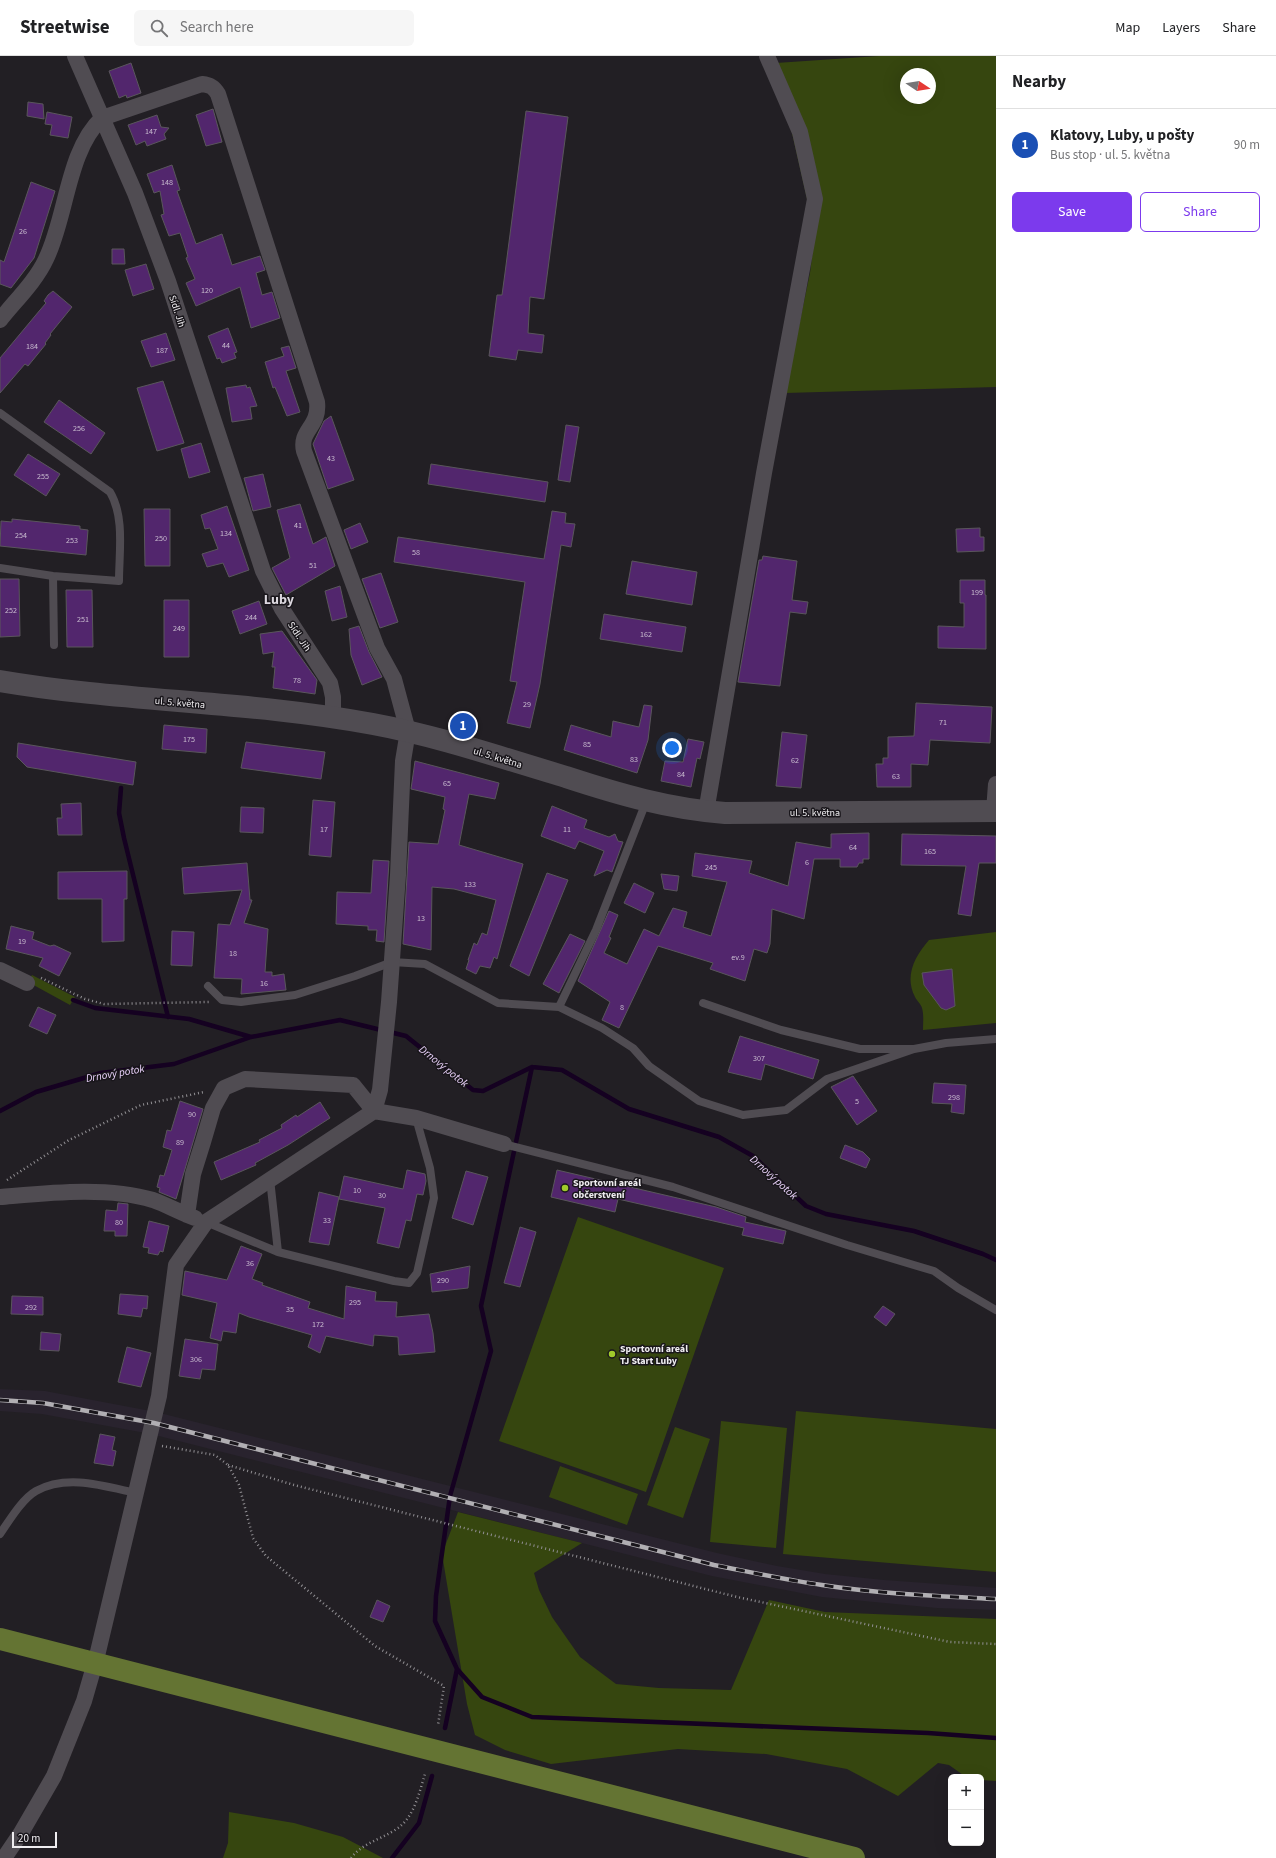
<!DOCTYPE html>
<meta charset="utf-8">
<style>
:root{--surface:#fff;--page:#f6f6f6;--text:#202124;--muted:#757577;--line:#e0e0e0;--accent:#7c3aed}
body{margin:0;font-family:"Source Sans 3",sans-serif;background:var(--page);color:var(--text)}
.controls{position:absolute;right:12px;bottom:12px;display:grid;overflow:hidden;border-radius:6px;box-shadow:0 4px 16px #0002}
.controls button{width:36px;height:36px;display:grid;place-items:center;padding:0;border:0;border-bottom:1px solid var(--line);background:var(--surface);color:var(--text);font:20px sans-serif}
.compass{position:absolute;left:900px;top:12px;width:36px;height:36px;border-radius:50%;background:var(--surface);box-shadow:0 4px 16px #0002;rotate:102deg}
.scale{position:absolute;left:12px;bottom:10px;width:45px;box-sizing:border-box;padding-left:4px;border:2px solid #efedf0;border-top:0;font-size:11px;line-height:14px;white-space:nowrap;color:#efedf0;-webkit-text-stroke:3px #19161b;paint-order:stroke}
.you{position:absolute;left:672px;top:692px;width:14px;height:14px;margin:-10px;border:3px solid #fff;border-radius:50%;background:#1a73e8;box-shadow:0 0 0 6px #1a73e833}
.badge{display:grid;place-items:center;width:26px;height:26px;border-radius:50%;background:var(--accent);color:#fff;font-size:13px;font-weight:700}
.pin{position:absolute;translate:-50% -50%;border:2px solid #fff;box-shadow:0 1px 4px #0006}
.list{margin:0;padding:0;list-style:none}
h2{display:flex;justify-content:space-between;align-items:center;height:52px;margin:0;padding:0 16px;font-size:17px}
h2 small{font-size:13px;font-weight:400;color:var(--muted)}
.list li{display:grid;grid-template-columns:26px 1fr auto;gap:12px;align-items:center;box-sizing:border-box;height:72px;padding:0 16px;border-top:1px solid var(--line)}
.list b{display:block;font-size:15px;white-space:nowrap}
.list p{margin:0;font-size:13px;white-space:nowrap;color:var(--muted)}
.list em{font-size:13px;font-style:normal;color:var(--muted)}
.actions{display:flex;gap:8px;padding:12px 16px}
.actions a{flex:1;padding:9px 0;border:1px solid var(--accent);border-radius:6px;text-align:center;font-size:14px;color:var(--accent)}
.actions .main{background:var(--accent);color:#fff}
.icon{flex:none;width:22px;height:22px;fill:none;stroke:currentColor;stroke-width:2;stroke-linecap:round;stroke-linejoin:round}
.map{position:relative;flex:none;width:996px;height:1802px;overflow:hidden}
header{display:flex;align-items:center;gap:24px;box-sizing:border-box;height:56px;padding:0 20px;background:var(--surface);border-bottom:1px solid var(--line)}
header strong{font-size:19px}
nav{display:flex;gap:22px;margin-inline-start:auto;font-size:14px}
.search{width:280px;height:36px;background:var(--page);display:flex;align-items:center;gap:10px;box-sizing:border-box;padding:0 14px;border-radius:6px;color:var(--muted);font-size:15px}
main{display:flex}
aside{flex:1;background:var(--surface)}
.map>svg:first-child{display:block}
</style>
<header>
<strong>Streetwise</strong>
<div class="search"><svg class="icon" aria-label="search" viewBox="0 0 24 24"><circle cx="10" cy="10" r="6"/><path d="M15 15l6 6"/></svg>Search here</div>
<nav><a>Map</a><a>Layers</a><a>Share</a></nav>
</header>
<main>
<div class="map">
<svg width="996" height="1802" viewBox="0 0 996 1802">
<rect width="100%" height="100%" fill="#221f24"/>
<path fill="#29232e" d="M 0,1333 L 45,1335 L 156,1356 L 717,1497 L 777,1510 L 825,1518 L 884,1524 L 996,1532 L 996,1554 L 937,1552 L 822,1541 L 712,1520 L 151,1378 L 42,1358 L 0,1355 Z"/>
<path fill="#36460f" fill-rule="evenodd" d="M 879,0 L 996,0 L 996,331 L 785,337 L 810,217 L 815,178 L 776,7 ZM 906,18 L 930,18 L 930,42 L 906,42 Z
M 996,876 L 996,967 L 923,974 C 923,967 924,959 922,952 C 921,948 917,945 915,941 C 904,920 915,900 929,884 Z
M 32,919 L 75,941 L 70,949 L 28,926 Z
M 578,1161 L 724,1212 L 646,1436 L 499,1385 Z
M 796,1355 L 996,1373 L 996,1516 L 783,1498 Z
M 721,1365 L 787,1372 L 776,1492 L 710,1486 Z
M 675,1371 L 710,1383 L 683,1462 L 647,1449 Z
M 560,1410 L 638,1438 L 627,1469 L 549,1441 Z
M 458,1456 L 582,1487 L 534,1517 L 539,1534 L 552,1561 L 580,1601 L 616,1628 L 659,1632 L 731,1634 L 769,1544 L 825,1556 L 996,1563 L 996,1725 L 981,1724 L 981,1721 L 966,1721 L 949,1709 L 938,1707 L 898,1740 L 847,1713 L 766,1698 L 678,1693 L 551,1708 L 505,1694 L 475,1679 L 467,1648 L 442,1498 Z
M 229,1756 L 294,1767 L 343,1781 L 383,1802 L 223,1802 L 228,1787 Z"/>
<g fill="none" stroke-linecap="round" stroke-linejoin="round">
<path stroke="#150121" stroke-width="4.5" d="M 121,732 L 119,757 L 124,782 L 168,961
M 73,944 L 95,952 L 189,963 L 251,981
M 532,1011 L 481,1250 L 491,1295 L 450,1440 L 436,1540 L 435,1565 L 457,1613 L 482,1641 L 532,1661 L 928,1677 L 996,1682
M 0,1055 L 36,1036 L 101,1017 L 174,1008 L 251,981 L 340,964 L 406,980 L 473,1034 L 483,1035 L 532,1011 L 562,1014 L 629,1053 L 719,1081 L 753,1100 L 806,1150 L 826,1158 L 914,1175 L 983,1198 L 996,1204
M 445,1672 L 457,1613
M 392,1802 L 419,1767 L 432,1720"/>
</g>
<path fill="#52266d" stroke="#5a565c" d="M 131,7 L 141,37 L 127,42 L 126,39 L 119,42 L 109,15 Z
M 28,46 L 43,48 L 44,63 L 27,60 Z
M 213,53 L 222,86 L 206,90 L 196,59 Z
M 526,55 L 568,61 L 544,243 L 530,241 L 528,277 L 544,279 L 542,297 L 518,294 L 516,304 L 489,300 L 497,239 L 502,239 L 505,217 Z
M 47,56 L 72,61 L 68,82 L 50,79 L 52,69 L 45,68 Z
M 157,59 L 161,71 L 169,72 L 164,78 L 166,83 L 147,90 L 145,85 L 136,89 L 128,69 Z
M 172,109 L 180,134 L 177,135 L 196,188 L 222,178 L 232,209 L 260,200 L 265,214 L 256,217 L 262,239 L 272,236 L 280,262 L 251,272 L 240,231 L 196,250 L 186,227 L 195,223 L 186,202 L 188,201 L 180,177 L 169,180 L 161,159 L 164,158 L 160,135 L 154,137 L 147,118 Z
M 31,126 L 55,135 L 34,202 L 11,232 L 0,228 L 0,204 L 4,206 Z
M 112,193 L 124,193 L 125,208 L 112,208 Z
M 146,208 L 154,233 L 133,240 L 125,214 Z
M 53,235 L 72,251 L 50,278 L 51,279 L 45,287 L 46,288 L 28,310 L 25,308 L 0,337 L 0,302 L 40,254 L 46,247 L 44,245 L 48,239 Z
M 228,272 L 237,296 L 234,297 L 236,302 L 222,307 L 220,302 L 217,303 L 208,280 Z
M 166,277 L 175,304 L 151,311 L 141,285 Z
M 289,290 L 296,312 L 286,315 L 300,356 L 287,360 L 275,331 L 273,332 L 265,306 L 284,300 L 281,292 Z
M 163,325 L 184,387 L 157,395 L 137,332 Z
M 246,329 L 247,332 L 250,331 L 257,350 L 250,351 L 252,363 L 232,366 L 226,332 Z
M 59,344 L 105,377 L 91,398 L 44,366 Z
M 331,360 L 354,424 L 328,433 L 313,388 L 324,365 Z
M 566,369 L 579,371 L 570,426 L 558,424 Z
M 201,387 L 210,416 L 189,422 L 181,393 Z
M 28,398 L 60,418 L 46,440 L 14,419 Z
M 431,408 L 548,426 L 545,446 L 428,428 Z
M 263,418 L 271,451 L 253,455 L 244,422 Z
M 300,448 L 313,488 L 326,481 L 335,510 L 286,539 L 272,512 L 290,502 L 277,454 Z
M 227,450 L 249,514 L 229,521 L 223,507 L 207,511 L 202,498 L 218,493 L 210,472 L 205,473 L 201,459 Z
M 144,453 L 170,453 L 170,510 L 145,510 Z
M 552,455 L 566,457 L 565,467 L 575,468 L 571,491 L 561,489 L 540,628 L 530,672 L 507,667 L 517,626 L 510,625 L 525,526 L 394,506 L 398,481 L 544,503 Z
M 12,463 L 80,470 L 80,473 L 88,474 L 86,499 L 0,490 L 1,465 L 12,466 Z
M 360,467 L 368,486 L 351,493 L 344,474 Z
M 980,472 L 980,481 L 984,481 L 984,495 L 957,496 L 956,473 Z
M 763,500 L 797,505 L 792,544 L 808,546 L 806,558 L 790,556 L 780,630 L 738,626 L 759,504 L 762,504 Z
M 632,505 L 697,516 L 692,549 L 626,538 Z
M 381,517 L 398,566 L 380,572 L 362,523 Z
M 0,523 L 19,523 L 20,580 L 0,581 Z
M 960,524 L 985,524 L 985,539 L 986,539 L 986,593 L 938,592 L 938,570 L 964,571 L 964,547 L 960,547 Z
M 340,530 L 347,561 L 332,565 L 325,535 Z
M 66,534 L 92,534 L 93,591 L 67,591 Z
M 164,544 L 189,544 L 189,601 L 164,601 Z
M 259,545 L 267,568 L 240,578 L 232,555 Z
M 604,558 L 686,571 L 682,596 L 600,583 Z
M 359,570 L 369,596 L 382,621 L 362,629 L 351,599 L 349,573 Z
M 282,575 L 317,624 L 315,638 L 273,632 L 275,611 L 272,611 L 274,596 L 263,598 L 260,578 Z
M 916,647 L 992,651 L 990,687 L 930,684 L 928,709 L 911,708 L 911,731 L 877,731 L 876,708 L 883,708 L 883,702 L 888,702 L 888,681 L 914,680 Z
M 644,649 L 652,650 L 648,684 L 637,717 L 564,694 L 571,669 L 611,681 L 613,665 L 639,671 Z
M 164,669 L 207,673 L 206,697 L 162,693 Z
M 782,676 L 807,679 L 801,732 L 776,730 Z
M 688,683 L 704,686 L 700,703 L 697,702 L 691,731 L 661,725 L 665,705 L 683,706 Z
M 246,686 L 325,696 L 321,723 L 241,712 Z
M 18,687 L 136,706 L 133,729 L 27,711 L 17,701 Z
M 415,705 L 499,727 L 495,743 L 469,738 L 459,789 L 523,808 L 497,903 L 494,901 L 490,912 L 480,910 L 476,918 L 466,913 L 469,904 L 468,904 L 474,887 L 477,889 L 482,877 L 487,879 L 496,844 L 454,833 L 432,831 L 431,894 L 403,888 L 409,786 L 438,788 L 445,754 L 443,753 L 445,741 L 411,733 Z
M 313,744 L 335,746 L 331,801 L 309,799 Z
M 81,747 L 82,779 L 58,779 L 57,762 L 62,762 L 61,748 Z
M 552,750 L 587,764 L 584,772 L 609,781 L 615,778 L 618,785 L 623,786 L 612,816 L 607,814 L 594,820 L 604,795 L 579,785 L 575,793 L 541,780 Z
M 241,751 L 264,752 L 263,777 L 240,776 Z
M 869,777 L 869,803 L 863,803 L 863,807 L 859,807 L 857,811 L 840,811 L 840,803 L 814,803 L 804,863 L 772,853 L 770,888 L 767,897 L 754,893 L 745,925 L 710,913 L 713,907 L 658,890 L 619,972 L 602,964 L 610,946 L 578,925 L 609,855 L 618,859 L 609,881 L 611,882 L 604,897 L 627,908 L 644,873 L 659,880 L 673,852 L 687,856 L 683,871 L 711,880 L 727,826 L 692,820 L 695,797 L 752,805 L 749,817 L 788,830 L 796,786 L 831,792 L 831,778 Z
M 902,778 L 996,780 L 996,807 L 979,807 L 971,860 L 958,858 L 966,810 L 901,809 Z
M 373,804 L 389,805 L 384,886 L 376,885 L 377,874 L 368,874 L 368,870 L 336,868 L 337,836 L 371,837 Z
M 247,807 L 250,844 L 252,844 L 244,867 L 268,873 L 265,916 L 272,916 L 272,920 L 284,918 L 286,934 L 241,938 L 242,923 L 214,922 L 218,868 L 230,869 L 242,834 L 184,838 L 182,812 Z
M 127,815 L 127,843 L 124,843 L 124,885 L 102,886 L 102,843 L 58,843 L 58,816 Z
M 547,817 L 568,824 L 529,920 L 510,910 Z
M 661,818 L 679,820 L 677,835 L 664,833 Z
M 634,827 L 654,837 L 645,857 L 624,847 Z
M 11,870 L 34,876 L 32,883 L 50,890 L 54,889 L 71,897 L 59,920 L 39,910 L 43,902 L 6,893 Z
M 172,875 L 194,876 L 192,910 L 171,909 Z
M 570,878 L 585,885 L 559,937 L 543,928 Z
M 952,913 L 955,950 L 946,954 L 941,952 L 924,929 L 922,917 Z
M 38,951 L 56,959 L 47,978 L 29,970 Z
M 740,980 L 819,1004 L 813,1023 L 765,1008 L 761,1024 L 728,1016 Z
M 853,1020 L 877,1055 L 857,1069 L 831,1031 Z
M 934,1027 L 966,1029 L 964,1058 L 951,1056 L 952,1048 L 932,1047 Z
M 180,1045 L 203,1053 L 176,1143 L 159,1136 L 160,1132 L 157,1131 L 160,1119 L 164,1120 L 172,1094 L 163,1091 L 167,1074 L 171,1075 Z
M 320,1046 L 330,1062 L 288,1089 L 255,1107 L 256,1109 L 221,1124 L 214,1106 L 260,1086 L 259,1084 L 282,1072 L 281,1069 L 296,1059 L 297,1061 Z
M 845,1089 L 863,1096 L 870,1103 L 866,1112 L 840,1102 Z
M 407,1114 L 425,1118 L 426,1125 L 423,1139 L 417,1138 L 411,1165 L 406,1164 L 399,1192 L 377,1187 L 385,1152 L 339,1143 L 344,1120 L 403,1133 Z
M 557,1114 L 716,1151 L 746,1161 L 745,1166 L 786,1175 L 783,1188 L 742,1179 L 744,1172 L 618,1143 L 615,1156 L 551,1141 Z
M 466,1115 L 488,1121 L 473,1169 L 452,1162 Z
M 319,1136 L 339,1141 L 329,1189 L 309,1186 Z
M 118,1147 L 128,1148 L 127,1180 L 115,1180 L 115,1175 L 104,1175 L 106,1154 L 117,1155 Z
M 149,1165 L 169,1170 L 163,1196 L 160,1195 L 158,1199 L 148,1197 L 149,1192 L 143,1191 Z
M 520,1171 L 536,1176 L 520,1231 L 504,1227 Z
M 241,1190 L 262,1198 L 252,1223 L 263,1227 L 262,1229 L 310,1246 L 308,1252 L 344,1263 L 346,1230 L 376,1236 L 375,1245 L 397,1246 L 396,1261 L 429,1258 L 433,1277 L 435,1296 L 399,1299 L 398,1281 L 374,1279 L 373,1290 L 326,1280 L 320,1297 L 308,1291 L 312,1279 L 249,1261 L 239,1257 L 236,1277 L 223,1275 L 221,1285 L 210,1282 L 217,1247 L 182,1239 L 185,1215 L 227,1224 Z
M 470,1210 L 468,1232 L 432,1236 L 430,1218 Z
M 120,1238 L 148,1240 L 147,1253 L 143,1252 L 141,1261 L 118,1258 Z
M 12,1240 L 43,1241 L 43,1259 L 11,1258 Z
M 883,1250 L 895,1258 L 886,1270 L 874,1261 Z
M 41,1276 L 61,1278 L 59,1295 L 40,1294 Z
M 185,1283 L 218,1288 L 215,1314 L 202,1313 L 200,1323 L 179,1320 Z
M 127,1291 L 151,1297 L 141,1331 L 118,1326 Z
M 100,1378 L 115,1381 L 112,1394 L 116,1395 L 113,1410 L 94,1407 Z
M 377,1544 L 390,1550 L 383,1566 L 370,1561 Z"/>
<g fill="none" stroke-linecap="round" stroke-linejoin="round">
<path stroke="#929094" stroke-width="2.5" stroke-dasharray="1 3" stroke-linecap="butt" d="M 41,922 L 85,943 L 104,948 L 209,946
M 7,1124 L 69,1084 L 141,1049 L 204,1036
M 162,1390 L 215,1399 L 228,1409 L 239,1429 L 253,1482 L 266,1500 L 375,1590 L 444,1630 L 438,1669
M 228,1409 L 294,1429 L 737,1541 L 950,1586 L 996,1588
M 351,1802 C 363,1787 379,1784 395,1774 C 414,1763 419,1737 425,1718"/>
<path stroke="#504c52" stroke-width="8" d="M 0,357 L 110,436 C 125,461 119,497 119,525 L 53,520 L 0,512
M 53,520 L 54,589
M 208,930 L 222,944 L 241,946 L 295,939 L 355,920 L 392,906 L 425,908 L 498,947 L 559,951 L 602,972 L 633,992 L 649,1010 L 699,1045 L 743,1059 L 786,1054 L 827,1023 L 914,993
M 703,947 L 781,974 L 860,993 L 914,993 L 946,987 L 996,983
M 559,951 L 596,874 L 646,746
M 504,1088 L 673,1131 L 847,1189 L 934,1215 L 958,1232 L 996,1254
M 270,1123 L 278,1196
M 206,1166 L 278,1196 L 394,1225 L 409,1227 L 417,1217 L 434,1142 L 430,1112 L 416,1062
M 0,1478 C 9,1465 22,1443 36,1435 C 67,1418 104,1430 136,1437"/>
<path stroke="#504c52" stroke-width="16" d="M 75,0 L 135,137 L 168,225 L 263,515 L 282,553 L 330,627 L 333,641 L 333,661
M 0,264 C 15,245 36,225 46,203 C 67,160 67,95 102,62 L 202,28 C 210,29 214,31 218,38 L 317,346 C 320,371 299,374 304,395 L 377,592 L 394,623 L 408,675 L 403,705 L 398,819 L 389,946 L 380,1034 L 374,1055
M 994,755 L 996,728
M 706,756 L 764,417 L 815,143 L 800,76 L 767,0
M 0,914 L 27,927
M 0,1141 C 47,1137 107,1130 153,1144 C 167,1149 181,1157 195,1162
M 187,1159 L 193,1118 L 203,1086 L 213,1052 L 224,1032 L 245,1023 L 353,1029 L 374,1055
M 4,1802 L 21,1777 L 54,1720 L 84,1645 L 97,1600 L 159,1340 L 176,1209 L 206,1166 L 374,1055 L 416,1062 L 504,1088"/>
<path stroke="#504c52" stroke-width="22" d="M 0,625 C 123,646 250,645 373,668 C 438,680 502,702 566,721 C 618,738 669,753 725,757 L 996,755"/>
<path stroke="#647433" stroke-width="22" d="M 0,1583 L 854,1802"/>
<g stroke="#b1afb3" stroke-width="4.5">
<path id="rail" d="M 0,1344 L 43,1347 L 154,1367 L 714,1509 C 750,1516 786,1524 822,1529 C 880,1538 938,1540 996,1543"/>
</g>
<use href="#rail" stroke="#19161b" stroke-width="3" stroke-dasharray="9" stroke-linecap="butt"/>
</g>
<g fill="#a0c92b" stroke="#19161b" stroke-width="1.5">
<circle cx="565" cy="1132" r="4"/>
<circle cx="612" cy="1298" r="4"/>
</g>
<g text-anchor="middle" stroke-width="3" stroke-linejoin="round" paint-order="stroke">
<g font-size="8" fill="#c8bbcf">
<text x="151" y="78">147</text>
<text x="167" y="129">148</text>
<text x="23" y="178">26</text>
<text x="207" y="237">120</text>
<text x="226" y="292">44</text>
<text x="32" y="293">184</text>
<text x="162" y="297">187</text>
<text x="79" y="375">256</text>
<text x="331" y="405">43</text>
<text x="43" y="423">255</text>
<text x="298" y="472">41</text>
<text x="226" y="480">134</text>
<text x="21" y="482">254</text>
<text x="161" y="485">250</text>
<text x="72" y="487">253</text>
<text x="416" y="499">58</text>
<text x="313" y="512">51</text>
<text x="977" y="539">199</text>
<text x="11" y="557">252</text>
<text x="251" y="564">244</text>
<text x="83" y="566">251</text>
<text x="179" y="575">249</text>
<text x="646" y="581">162</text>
<text x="297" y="627">78</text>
<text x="527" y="651">29</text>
<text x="943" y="669">71</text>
<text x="189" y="686">175</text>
<text x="587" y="691">85</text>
<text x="634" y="706">83</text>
<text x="795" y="707">62</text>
<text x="681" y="721">84</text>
<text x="896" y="723">63</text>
<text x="447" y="730">65</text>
<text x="324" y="776">17</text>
<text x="567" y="776">11</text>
<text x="853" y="794">64</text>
<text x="930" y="798">165</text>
<text x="807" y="809">6</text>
<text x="711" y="814">245</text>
<text x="470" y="831">133</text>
<text x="421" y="865">13</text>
<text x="22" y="888">19</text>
<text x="233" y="900">18</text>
<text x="738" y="904">ev.9</text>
<text x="264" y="930">16</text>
<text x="622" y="954">8</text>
<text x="759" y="1005">307</text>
<text x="954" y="1044">298</text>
<text x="857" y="1048">5</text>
<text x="192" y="1061">90</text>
<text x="180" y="1089">89</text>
<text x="357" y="1137">10</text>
<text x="382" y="1142">30</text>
<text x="327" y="1167">33</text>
<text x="119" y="1169">80</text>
<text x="250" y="1210">36</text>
<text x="443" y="1227">290</text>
<text x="355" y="1249">295</text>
<text x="31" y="1254">292</text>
<text x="290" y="1256">35</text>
<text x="318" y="1271">172</text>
<text x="196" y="1306">306</text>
</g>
<g font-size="10" fill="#efedf0" stroke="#19161b">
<text transform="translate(178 255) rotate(72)" y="4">Sídl. Jih</text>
<text transform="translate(300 580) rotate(56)" y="4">Sídl. Jih</text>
<text transform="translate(180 646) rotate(5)" y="4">ul. 5. května</text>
<text transform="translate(498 701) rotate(17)" y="4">ul. 5. května</text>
<text x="815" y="760">ul. 5. května</text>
</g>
<g font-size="10" font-weight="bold" fill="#efedf0" stroke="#19161b" text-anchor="start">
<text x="573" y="1130">Sportovní areál<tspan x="573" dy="12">občerstvení</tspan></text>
<text x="620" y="1296">Sportovní areál<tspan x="620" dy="12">TJ Start Luby</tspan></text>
</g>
<g font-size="11" font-style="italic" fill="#ecd4fd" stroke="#19161b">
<text transform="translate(444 1010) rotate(39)" y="4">Drnový potok</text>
<text transform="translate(115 1017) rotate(-10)" y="4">Drnový potok</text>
<text transform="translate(774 1121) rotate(42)" y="4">Drnový potok</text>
</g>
<g font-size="14" font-weight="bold" fill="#dbd7de" stroke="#19161b">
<text x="279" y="548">Luby</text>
</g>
</g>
</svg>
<div class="controls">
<button>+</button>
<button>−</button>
</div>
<svg class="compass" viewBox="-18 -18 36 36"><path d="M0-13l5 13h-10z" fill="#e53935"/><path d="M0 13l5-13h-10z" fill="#757577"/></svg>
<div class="scale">20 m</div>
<div class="you"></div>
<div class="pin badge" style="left:463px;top:670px;background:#1a4fb4">1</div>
</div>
<aside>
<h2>Nearby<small></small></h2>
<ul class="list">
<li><span class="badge" style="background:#1a4fb4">1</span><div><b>Klatovy, Luby, u pošty</b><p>Bus stop · ul. 5. května</p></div><em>90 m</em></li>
</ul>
<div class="actions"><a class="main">Save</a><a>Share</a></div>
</aside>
</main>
